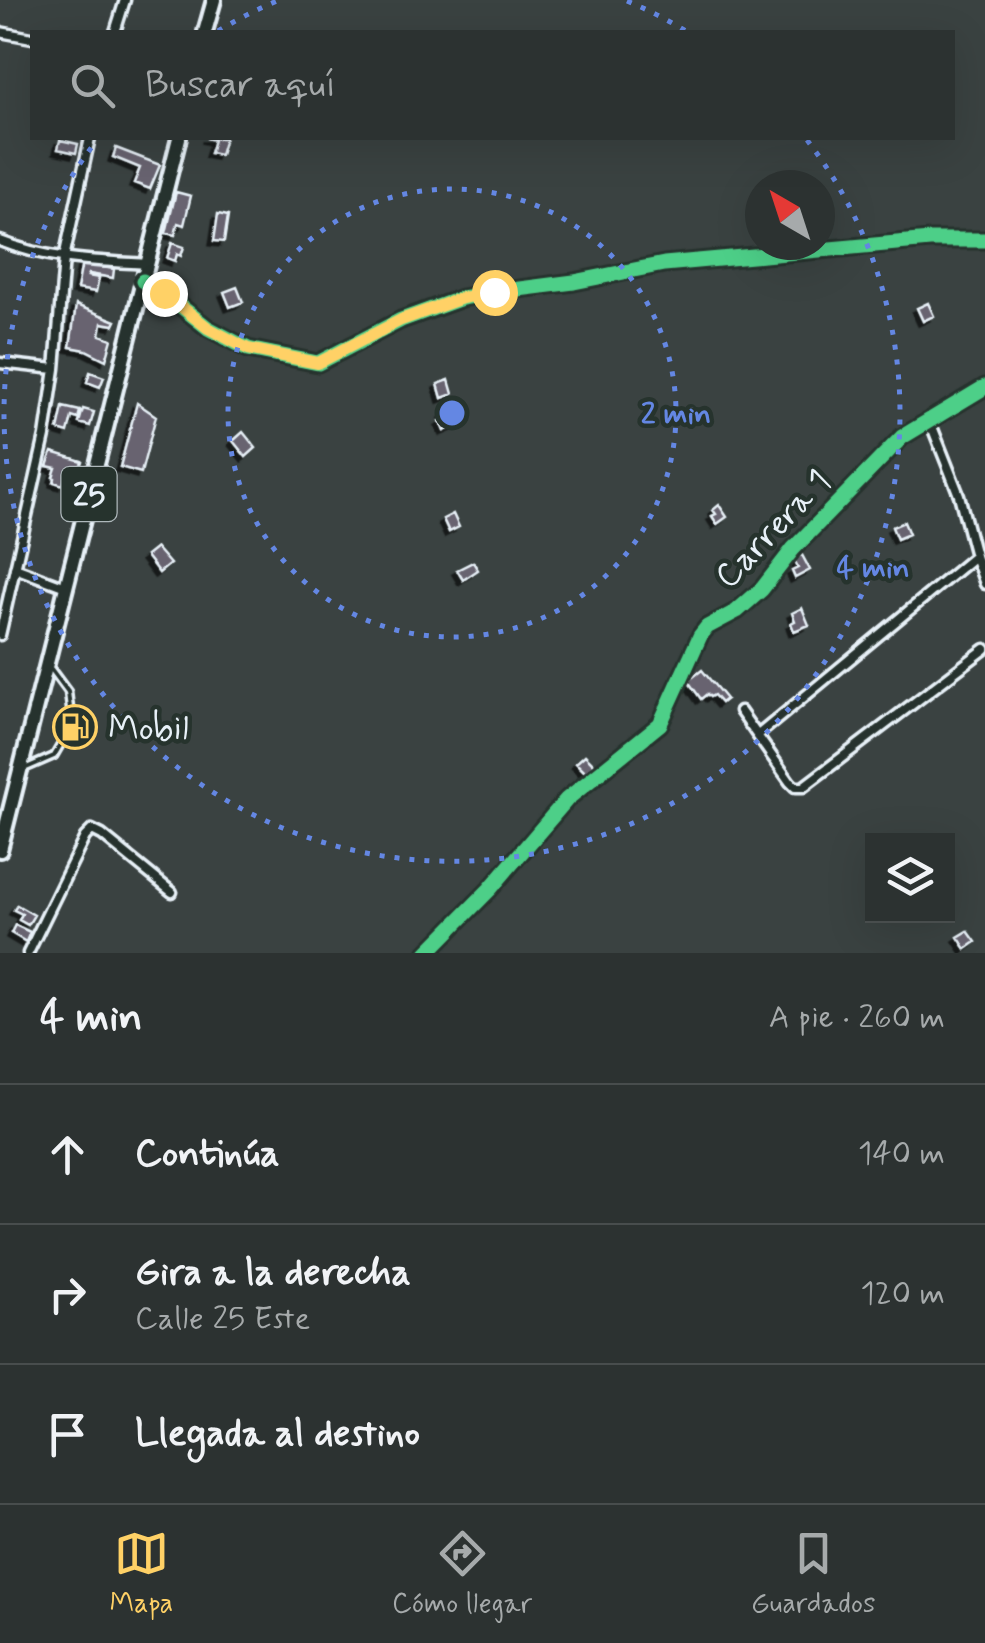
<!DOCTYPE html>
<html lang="es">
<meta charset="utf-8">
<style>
:root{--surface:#2c3231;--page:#383e3d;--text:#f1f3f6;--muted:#a6aaab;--line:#484d4d;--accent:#ffd166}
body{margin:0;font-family:Mynerve,sans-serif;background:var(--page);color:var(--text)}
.controls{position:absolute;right:30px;bottom:30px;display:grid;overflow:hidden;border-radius:0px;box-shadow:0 10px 40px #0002}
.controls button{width:90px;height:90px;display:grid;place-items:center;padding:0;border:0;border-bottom:2px solid var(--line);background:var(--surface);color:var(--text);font:50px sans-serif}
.compass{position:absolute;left:745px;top:170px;width:90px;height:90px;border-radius:50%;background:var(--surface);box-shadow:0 10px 40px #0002;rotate:321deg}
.stop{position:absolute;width:30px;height:30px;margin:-22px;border:8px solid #ffd166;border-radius:50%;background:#fff}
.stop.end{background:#ffd166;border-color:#fff;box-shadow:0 2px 10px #0008}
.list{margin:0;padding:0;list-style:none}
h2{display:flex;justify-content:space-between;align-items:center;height:130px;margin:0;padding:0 40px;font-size:42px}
h2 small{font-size:32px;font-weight:400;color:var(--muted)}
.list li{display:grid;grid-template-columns:65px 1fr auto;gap:30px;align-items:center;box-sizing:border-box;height:140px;padding:0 40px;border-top:2px solid var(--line)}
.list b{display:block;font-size:38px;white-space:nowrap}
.list p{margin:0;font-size:32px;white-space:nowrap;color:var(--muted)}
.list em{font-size:32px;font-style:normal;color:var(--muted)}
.icon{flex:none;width:55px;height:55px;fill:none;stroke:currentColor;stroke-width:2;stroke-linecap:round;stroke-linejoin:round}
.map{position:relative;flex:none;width:985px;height:953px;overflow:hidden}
.search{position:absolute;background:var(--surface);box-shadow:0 10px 40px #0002;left:30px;right:30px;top:30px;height:110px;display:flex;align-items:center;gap:25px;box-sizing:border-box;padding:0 35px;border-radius:0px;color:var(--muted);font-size:38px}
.sheet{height:550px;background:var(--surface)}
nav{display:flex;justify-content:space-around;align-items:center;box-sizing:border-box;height:140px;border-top:2px solid var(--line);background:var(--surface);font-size:28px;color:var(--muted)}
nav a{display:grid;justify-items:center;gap:5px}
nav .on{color:var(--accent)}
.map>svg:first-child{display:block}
</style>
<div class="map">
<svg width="985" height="953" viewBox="0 0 985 953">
<defs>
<filter id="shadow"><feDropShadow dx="-4.5" dy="4.5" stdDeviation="0" flood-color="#0009"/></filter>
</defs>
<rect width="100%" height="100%" fill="#3a4241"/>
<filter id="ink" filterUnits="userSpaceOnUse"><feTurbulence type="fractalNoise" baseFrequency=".01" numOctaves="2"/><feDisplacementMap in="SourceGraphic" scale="20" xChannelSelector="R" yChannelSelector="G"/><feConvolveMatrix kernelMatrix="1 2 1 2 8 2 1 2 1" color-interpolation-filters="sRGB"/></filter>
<g filter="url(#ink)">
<path fill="#68646f" stroke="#e8f1f8" stroke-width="2.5" filter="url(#shadow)" d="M 206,138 L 225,138 L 220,155 L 210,153 L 214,140 Z
M 60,140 L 78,144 L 76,153 L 58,149 Z
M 116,148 L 160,165 L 150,189 L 134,183 L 140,168 L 113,157 Z
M 176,192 L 191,196 L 184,225 L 178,223 L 175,235 L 166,233 Z
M 218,214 L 228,216 L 224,242 L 214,241 Z
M 172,243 L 184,247 L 181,256 L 177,254 L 175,261 L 167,258 Z
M 82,263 L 114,269 L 113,278 L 89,274 L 88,276 L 99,278 L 96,292 L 77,289 Z
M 237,287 L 243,302 L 230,307 L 224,292 Z
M 928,303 L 934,316 L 923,321 L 917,308 Z
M 76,305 L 116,321 L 114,325 L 102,323 L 100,335 L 112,339 L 106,360 L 86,350 L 70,347 Z
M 90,372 L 104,377 L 100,387 L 87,382 Z
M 449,380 L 453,394 L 442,398 L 438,384 Z
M 137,403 L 156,416 L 141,473 L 120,467 Z
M 63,407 L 80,411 L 78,419 L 72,417 L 68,433 L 58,430 Z
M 83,409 L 94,412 L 90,426 L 79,423 Z
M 452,410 L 458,425 L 444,431 L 440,421 L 446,418 L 444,414 Z
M 243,432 L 256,448 L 246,457 L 233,441 Z
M 52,452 L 82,461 L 77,477 L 66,474 L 63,485 L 54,482 L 55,478 L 53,477 L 56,468 L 47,466 Z
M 719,505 L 727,517 L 717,524 L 712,516 L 716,514 L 713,510 Z
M 453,514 L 459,527 L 449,532 L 443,519 Z
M 904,522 L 909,534 L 897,539 L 892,527 Z
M 156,548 L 170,564 L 159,573 L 146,556 Z
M 802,555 L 810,570 L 795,578 L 792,571 L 798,568 L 794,559 Z
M 473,562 L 478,570 L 463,580 L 457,570 Z
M 802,608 L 809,625 L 794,631 L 791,623 L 795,621 L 792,613 Z
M 702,670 L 726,699 L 721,703 L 714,695 L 710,697 L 707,694 L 701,699 L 688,681 Z
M 60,715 L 94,725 L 90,738 L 57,729 Z
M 585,755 L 595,765 L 586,773 L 576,763 Z
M 17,905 L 34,915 L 28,925 L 19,920 L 22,914 L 14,910 Z
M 15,925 L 30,932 L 26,942 L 11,933 Z
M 968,931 L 976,942 L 966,949 L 958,937 Z"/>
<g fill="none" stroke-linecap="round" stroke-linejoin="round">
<g stroke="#e8f1f8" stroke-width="11">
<path id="service" d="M 24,769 L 54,756 L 72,725 L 68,692 L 51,669"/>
</g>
<g stroke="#e8f1f8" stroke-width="15">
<path id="minor" d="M 0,32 L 32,38
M 115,32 L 125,0
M 0,241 C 47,260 98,261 147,264
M 143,281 L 164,293 L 208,328 L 248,349 L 318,363 L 401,320 L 462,298 L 495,292 L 574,282 L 664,264 L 930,240 L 985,240
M 0,363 L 55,369
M 929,419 L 959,495 L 975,556 L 985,584
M 15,568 L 66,587
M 0,635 L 45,436 L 55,369 L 64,258 L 90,138
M 740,711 L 790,782 L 795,787 L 803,787 L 985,649
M 758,735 L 975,556
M 28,953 L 85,837 L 92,830 L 102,835 L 172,892
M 427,953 L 490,889 L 567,799 L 660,724 L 700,636 L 707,627 L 737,611 L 762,589 L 793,549 L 902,437 L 985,387"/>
</g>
<g stroke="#e8f1f8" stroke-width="20">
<path id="trunk" d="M 205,32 L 214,0
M 0,850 L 179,138"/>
</g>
<use href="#service" stroke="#26332d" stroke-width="4"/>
<use href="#minor" stroke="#26332d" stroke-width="8"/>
<use href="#trunk" stroke="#26332d" stroke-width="12"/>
<g stroke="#26332d" stroke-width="21">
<path id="cycleway" d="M 143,281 L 164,293 L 208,328 L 248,349 L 318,363 L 401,320 L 462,298 L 495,292 L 574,282 L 664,264 L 930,240 L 985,240
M 427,953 L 490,889 L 567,799 L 660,724 L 700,636 L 707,627 L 737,611 L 762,589 L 793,549 L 902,437 L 985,387"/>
</g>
<use href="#cycleway" stroke="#4dcf88" stroke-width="15"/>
</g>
</g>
<g fill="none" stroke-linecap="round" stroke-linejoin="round" filter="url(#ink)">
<path stroke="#ffd166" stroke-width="12" d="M 164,293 L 208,328 L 248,349 L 318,363 L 401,320 L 462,298 L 494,292"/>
</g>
<g fill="none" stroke="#6487e3" stroke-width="5" stroke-dasharray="5 10">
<circle cx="452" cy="413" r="224"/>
<path d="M218 31A448 448 0 0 1 277 1M627 1A448 448 0 0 1 686 31M807 140A448 448 0 1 1 97 140"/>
</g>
<defs>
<g id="fuel-ring" transform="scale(2.25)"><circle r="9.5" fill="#26332d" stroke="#ffd166" stroke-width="1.5"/><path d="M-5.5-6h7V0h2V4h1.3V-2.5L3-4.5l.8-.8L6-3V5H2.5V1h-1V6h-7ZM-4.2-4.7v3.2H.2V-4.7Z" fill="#ffd166"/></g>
</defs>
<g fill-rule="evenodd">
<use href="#fuel-ring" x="75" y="727"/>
</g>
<g text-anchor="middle" stroke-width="9" stroke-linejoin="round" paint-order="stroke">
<rect fill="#26332d" stroke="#aeb8bb" stroke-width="2.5" x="61.5" y="467" width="55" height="54" rx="8"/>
<g font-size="32" font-weight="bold" fill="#e8f1f8">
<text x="89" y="505">25</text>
</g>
<g font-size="35" fill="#e8f1f8" stroke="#26332d">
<text transform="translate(772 528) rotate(-46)" y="12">Carrera 1</text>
</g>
<g font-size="35" fill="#e8f1f8" stroke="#26332d" text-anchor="start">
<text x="108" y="739">Mobil</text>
</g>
</g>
<circle cx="452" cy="413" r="15" fill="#6487e3" stroke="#26332d" stroke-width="5"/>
<g font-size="30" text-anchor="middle" font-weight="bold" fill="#6487e3" stroke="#26332d" stroke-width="9" stroke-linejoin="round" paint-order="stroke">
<text x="676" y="423">2 min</text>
<text x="873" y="577">4 min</text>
</g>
</svg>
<div class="controls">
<button><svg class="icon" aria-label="layers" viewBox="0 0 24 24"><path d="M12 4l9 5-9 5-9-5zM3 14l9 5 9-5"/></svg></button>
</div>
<svg class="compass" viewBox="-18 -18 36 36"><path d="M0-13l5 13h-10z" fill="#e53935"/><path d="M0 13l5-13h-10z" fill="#a6aaab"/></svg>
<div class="stop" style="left:494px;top:292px"></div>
<div class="stop end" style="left:164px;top:293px"></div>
<div class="search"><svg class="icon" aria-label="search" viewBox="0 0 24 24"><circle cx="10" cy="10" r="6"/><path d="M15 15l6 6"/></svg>Buscar aquí</div>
</div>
<section class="sheet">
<h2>4 min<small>A pie · 260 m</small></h2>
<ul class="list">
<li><svg class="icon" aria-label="ahead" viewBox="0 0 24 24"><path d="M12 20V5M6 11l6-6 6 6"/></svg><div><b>Continúa</b></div><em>140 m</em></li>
<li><svg class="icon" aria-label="right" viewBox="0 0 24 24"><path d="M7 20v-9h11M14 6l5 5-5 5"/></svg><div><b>Gira a la derecha</b><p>Calle 25 Este</p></div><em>120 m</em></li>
<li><svg class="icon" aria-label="arrive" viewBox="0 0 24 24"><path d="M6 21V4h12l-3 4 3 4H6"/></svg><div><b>Llegada al destino</b></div></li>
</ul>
</section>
<nav>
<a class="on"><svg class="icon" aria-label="map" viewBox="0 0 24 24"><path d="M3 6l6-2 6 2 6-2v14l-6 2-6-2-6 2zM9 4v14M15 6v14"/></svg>Mapa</a>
<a><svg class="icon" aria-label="directions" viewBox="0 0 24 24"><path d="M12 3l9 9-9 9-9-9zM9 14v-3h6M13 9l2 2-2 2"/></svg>Cómo llegar</a>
<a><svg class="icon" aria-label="saved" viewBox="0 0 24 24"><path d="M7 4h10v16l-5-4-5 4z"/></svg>Guardados</a>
</nav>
